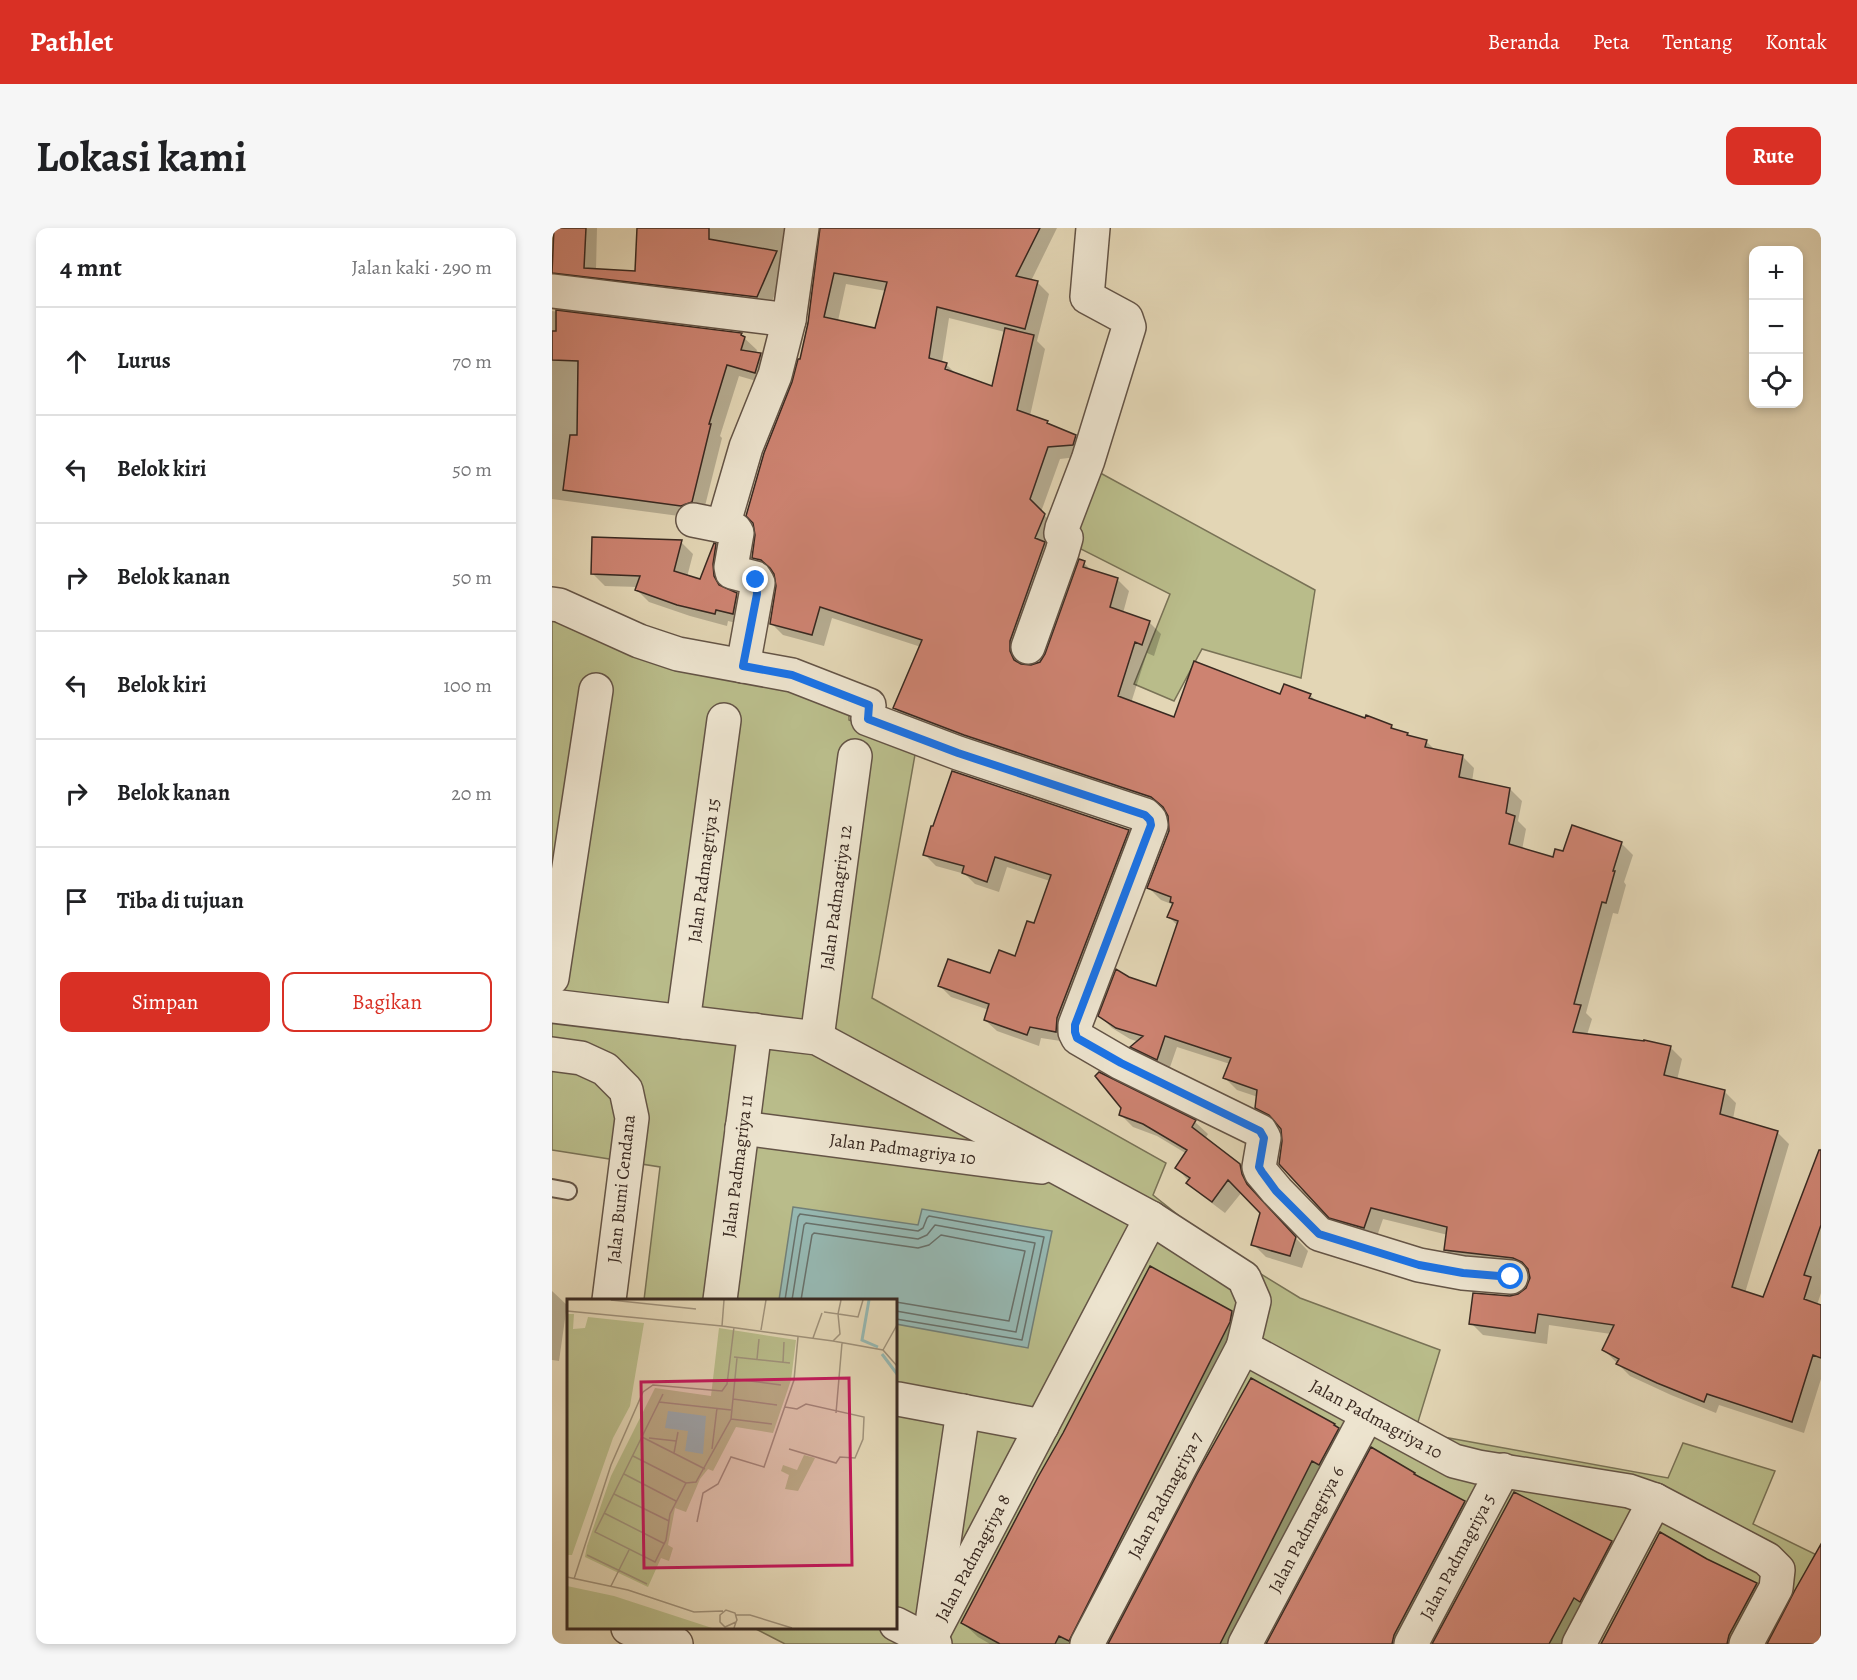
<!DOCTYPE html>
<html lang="id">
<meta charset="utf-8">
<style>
:root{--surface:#fff;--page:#f6f6f6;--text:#202124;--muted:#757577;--line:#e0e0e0;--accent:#d93025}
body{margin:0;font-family:Alegreya,serif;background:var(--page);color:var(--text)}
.controls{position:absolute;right:18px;top:18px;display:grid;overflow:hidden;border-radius:12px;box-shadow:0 3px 9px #0003}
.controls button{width:54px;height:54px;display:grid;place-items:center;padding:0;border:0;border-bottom:2px solid var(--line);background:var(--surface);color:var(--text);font:30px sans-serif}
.stop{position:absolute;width:18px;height:18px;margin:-14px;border:4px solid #1a73e8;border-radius:50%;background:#fff}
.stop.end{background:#1a73e8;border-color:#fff;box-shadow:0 2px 6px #0008}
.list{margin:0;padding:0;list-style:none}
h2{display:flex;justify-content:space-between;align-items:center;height:78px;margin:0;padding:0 24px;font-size:26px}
h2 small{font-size:20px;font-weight:400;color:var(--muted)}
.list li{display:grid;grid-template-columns:39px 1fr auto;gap:18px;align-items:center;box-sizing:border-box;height:108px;padding:0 24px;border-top:2px solid var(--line)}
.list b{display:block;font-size:22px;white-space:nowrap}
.list em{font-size:20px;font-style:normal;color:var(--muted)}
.actions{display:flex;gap:12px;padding:18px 24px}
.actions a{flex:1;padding:14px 0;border:2px solid var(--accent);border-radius:12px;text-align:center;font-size:21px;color:var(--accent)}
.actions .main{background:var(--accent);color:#fff}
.icon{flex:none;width:33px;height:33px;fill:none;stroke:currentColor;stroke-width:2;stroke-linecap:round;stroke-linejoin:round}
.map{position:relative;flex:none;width:1269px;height:1416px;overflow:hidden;border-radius:12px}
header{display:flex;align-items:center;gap:36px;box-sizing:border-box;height:84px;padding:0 30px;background:var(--accent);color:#fff}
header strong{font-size:28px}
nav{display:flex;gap:33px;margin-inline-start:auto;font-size:21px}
.intro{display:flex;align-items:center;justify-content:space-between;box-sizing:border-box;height:144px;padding:0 36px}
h1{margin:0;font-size:42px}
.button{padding:15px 27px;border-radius:12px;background:var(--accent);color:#fff;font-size:21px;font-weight:700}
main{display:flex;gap:36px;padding:0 36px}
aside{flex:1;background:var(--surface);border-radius:12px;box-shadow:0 3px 9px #0003}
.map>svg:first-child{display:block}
</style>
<header>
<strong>Pathlet</strong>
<nav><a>Beranda</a><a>Peta</a><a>Tentang</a><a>Kontak</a></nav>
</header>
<div class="intro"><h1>Lokasi kami</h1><a class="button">Rute</a></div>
<main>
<aside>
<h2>4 mnt<small>Jalan kaki · 290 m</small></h2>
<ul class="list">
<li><svg class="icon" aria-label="ahead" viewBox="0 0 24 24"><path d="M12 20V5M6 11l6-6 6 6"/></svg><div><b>Lurus</b></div><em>70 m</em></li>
<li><svg class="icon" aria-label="left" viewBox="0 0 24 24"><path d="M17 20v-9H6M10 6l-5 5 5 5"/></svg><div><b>Belok kiri</b></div><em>50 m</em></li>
<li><svg class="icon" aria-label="right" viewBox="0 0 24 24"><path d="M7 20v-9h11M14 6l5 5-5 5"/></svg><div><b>Belok kanan</b></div><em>50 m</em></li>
<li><svg class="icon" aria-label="left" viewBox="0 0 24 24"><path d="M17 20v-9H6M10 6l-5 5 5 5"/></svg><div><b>Belok kiri</b></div><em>100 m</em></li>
<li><svg class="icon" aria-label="right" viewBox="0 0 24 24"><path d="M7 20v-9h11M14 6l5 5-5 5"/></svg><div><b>Belok kanan</b></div><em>20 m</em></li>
<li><svg class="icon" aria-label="arrive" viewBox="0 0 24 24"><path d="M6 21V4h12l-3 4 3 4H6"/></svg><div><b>Tiba di tujuan</b></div></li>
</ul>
<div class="actions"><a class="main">Simpan</a><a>Bagikan</a></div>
</aside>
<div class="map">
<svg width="1269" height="1416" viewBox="0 0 1269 1416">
<rect width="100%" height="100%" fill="#e3d6b5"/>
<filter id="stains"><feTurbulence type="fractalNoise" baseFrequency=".00333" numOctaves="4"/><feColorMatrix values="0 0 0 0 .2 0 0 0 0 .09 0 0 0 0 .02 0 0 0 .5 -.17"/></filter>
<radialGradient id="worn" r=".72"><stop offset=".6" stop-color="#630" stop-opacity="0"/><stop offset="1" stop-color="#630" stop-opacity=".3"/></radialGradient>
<path fill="#b9bc8a" stroke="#797256" stroke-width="1.5" d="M 541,241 L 763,362 L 749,450 L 650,421 L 622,473 L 582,456 L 618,366 L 515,314 Z
M 0,392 L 238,458 L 297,480 L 297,492 L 364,521 L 320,770 L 614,935 L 601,967 L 670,1022 L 748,1070 L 888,1122 L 865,1197 L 886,1208 L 1116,1250 L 1131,1215 L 1223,1243 L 1201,1296 L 1269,1329 L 1269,1416 L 233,1416 L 202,1400 L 344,1400 L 344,1072 L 92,1072 L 108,939 L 0,922 Z"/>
<path fill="#96b8b2" stroke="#717f78" stroke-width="1.5" d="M 241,979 L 366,997 L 370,981 L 500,1003 L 476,1120 L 344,1096 L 344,1072 L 227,1072 Z"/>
<path fill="#0003" fill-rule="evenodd" d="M 0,0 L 45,0 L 44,42 L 85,44 L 87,0 L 248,0 L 241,24 L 217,80 L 0,61 Z
M 270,0 L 505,0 L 479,53 L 485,54 L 497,66 L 485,113 L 493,121 L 478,188 L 523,208 L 535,220 L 533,228 L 508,231 L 489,284 L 504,299 L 470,425 L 470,438 L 479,439 L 489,435 L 495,427 L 532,335 L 541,344 L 565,351 L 577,363 L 571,385 L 597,394 L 609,406 L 602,428 L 595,425 L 579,475 L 623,491 L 729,468 L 758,467 L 766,475 L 814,492 L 839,498 L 844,503 L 858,509 L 874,513 L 884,523 L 910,528 L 922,540 L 920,554 L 958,561 L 970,573 L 966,593 L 974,601 L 970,622 L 1003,631 L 1012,625 L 1069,615 L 1081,627 L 1072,654 L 1074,657 L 1066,686 L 1061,685 L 1034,785 L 1040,791 L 1035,807 L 1118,819 L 1130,831 L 1125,852 L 1172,863 L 1184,875 L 1181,891 L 1225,904 L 1237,916 L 1193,1065 L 1212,1071 L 1269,920 L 1269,1065 L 1265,1077 L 1269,1078 L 1269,1151 L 1252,1205 L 1167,1177 L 1164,1185 L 1119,1167 L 1078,1148 L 1052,1122 L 1059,1106 L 997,1097 L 995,1116 L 931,1107 L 919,1095 L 958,1069 L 967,1068 L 975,1061 L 979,1050 L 978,1043 L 906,1034 L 894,1022 L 896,1007 L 831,991 L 824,1011 L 791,1001 L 778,988 L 732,913 L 730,901 L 704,879 L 706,869 L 685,862 L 673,850 L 678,836 L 625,819 L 617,842 L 592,830 L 581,819 L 587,814 L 578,811 L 560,800 L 548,788 L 577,750 L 605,760 L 626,698 L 617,689 L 622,677 L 609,672 L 597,660 L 618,603 L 618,588 L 613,581 L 426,519 L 355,492 L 343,480 L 369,419 L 280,390 L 272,418 L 231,407 L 219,395 L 226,358 L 222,344 L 213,341 L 201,329 L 257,95 ZM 294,56 L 334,63 L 324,102 L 286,93 ZM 397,90 L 453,104 L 441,160 L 405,147 L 394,136 L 390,135 Z
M 0,83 L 189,107 L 205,122 L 204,125 L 209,126 L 220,138 L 215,156 L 187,148 L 168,208 L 170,210 L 151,286 L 142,290 L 0,271 Z
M 129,314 L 141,326 L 135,349 L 149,353 L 163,317 L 175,329 L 172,349 L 173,361 L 184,366 L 196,378 L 193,397 L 176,393 L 175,398 L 138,388 L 97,374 L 85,362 L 86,359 L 53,358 L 41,346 Z
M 576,603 L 588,614 L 515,814 L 489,810 L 487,818 L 445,803 L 433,792 L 437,782 L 399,769 L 388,758 L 439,747 L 464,730 L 483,697 L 498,653 L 455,639 L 447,664 L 423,656 L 413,646 L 384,638 L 373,627 Z
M 569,887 L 643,894 L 656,906 L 653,911 L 688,938 L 701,951 L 702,960 L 707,971 L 756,1023 L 750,1040 L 714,1029 L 701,1016 L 710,985 L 690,964 L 673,985 L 649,967 L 625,940 L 635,926 L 605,908 L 581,899 Z
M 0,1063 L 15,1077 L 7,1133 L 0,1132 Z
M 680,1084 L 694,1099 L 536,1416 L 438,1416 L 426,1409 L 411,1395 Z
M 782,1197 L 800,1216 L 689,1416 L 558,1416 Z
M 820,1221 L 867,1250 L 912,1274 L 927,1289 L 860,1416 L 716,1416 Z
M 1059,1315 L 1074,1329 L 1019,1416 L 882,1416 Z
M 1155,1332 L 1204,1357 L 1219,1371 L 1195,1416 L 1050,1416 Z"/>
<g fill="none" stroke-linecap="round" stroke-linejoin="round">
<path stroke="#68706a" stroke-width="1.5" d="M 233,1072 L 246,989 L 248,986 L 366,1003 L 371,1000 L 375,990 L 377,988 L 492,1009 L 470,1112 L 344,1091
M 240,1072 L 252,997 L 254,995 L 366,1011 L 375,1007 L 383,997 L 483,1015 L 464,1104 L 344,1083
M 249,1072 L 260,1007 L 262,1005 L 366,1020 L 377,1017 L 389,1007 L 473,1023 L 457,1093 L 344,1074"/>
</g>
<path fill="#cd8371" stroke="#392921" stroke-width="1.5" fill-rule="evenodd" d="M 2,0 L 34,0 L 32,40 L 83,43 L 85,0 L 157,0 L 157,11 L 225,23 L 205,69 L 0,45 Z
M 268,0 L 488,0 L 464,48 L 486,53 L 473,101 L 385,79 L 377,130 L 395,135 L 393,141 L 440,158 L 453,100 L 482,107 L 465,182 L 496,193 L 495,195 L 524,207 L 521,217 L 496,219 L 478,271 L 493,286 L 483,310 L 493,314 L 458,413 L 458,423 L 462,432 L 469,436 L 479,437 L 488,434 L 493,426 L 527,331 L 533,333 L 531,339 L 566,350 L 558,379 L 598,393 L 590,417 L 583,414 L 566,468 L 622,489 L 642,433 L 728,466 L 732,456 L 759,466 L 757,470 L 813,490 L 814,487 L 840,497 L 839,500 L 856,505 L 855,507 L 875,512 L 873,519 L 911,527 L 907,549 L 958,560 L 954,585 L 963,588 L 957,616 L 1001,629 L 1003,621 L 1011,623 L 1020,597 L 1070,614 L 1061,643 L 1063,643 L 1054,675 L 1050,674 L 1022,776 L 1029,777 L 1021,804 L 1092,813 L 1092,812 L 1119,818 L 1112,847 L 1173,862 L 1168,886 L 1226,903 L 1180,1059 L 1211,1069 L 1267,922 L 1269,922 L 1269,997 L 1252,1047 L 1259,1049 L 1252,1071 L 1269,1077 L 1269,1130 L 1261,1127 L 1240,1194 L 1155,1166 L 1152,1174 L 1105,1155 L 1064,1136 L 1067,1131 L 1050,1122 L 1062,1097 L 986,1086 L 983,1105 L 917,1096 L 921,1065 L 958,1068 L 966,1066 L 974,1060 L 978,1050 L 976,1041 L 970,1034 L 961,1030 L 892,1022 L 895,999 L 819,980 L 812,1000 L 777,990 L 727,936 L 730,913 L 729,901 L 717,887 L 703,880 L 705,862 L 671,850 L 679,830 L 613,808 L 605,832 L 578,819 L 591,808 L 564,800 L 546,788 L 564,741 L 577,749 L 604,758 L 626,693 L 615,689 L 621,675 L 618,674 L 619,669 L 595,660 L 617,603 L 616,588 L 611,579 L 599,569 L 412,507 L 341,480 L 370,412 L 268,379 L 260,407 L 218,396 L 224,358 L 222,346 L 218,340 L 209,332 L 200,330 L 203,307 L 201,295 L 194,288 L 212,225 L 240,154 L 246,131 L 248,131 L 256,95 ZM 282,45 L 335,54 L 323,100 L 272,89 Z
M 4,82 L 190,105 L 189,107 L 193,109 L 189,122 L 209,125 L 203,145 L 175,137 L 157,196 L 159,196 L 140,274 L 129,278 L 11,262 L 18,207 L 25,207 L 26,133 L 0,132 L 0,103 L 4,103 Z
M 40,309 L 130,312 L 122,343 L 148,351 L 162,315 L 164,316 L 161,336 L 162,348 L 167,357 L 185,365 L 181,386 L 164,382 L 163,386 L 125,377 L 83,362 L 88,348 L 39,346 Z
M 400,543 L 577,602 L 505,790 L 504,804 L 478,799 L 475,807 L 432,792 L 437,776 L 386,758 L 396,731 L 438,745 L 447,722 L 463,728 L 475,693 L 482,695 L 499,647 L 443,629 L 435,654 L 410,645 L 412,638 L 371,627 L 379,598 L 381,598 Z
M 547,844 L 644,892 L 640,899 L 688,936 L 690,946 L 695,956 L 744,1009 L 738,1028 L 699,1017 L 708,985 L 676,952 L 660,974 L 634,955 L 638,950 L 623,940 L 635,922 L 591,896 L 567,887 L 569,880 L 543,848 Z
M 598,1038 L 680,1083 L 678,1094 L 517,1413 L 507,1408 L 503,1416 L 448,1416 L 409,1395 L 486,1249 L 511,1205 Z
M 699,1150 L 783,1196 L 782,1197 L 787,1200 L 767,1237 L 760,1233 L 668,1416 L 556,1416 L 645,1246 Z
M 819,1219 L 863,1245 L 862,1246 L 913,1273 L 842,1407 L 840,1416 L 714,1416 Z
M 962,1264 L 1060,1313 L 1028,1374 L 1022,1370 L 997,1416 L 880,1416 Z
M 1108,1304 L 1155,1331 L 1205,1355 L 1177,1407 L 1175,1416 L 1049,1416 Z
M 1269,1316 L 1269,1416 L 1215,1416 L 1243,1362 Z"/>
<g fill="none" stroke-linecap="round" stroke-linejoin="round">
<g stroke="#645446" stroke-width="20">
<path id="lane" d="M 0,960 L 16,963"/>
</g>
<g stroke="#645446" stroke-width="36">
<g id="street">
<path d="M 0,63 L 237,92"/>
<path d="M 141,292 L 171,298"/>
<path d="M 0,376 L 7,377 L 87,413 L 126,426 L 240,447 L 317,477 L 316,491 L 406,525 L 593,587 L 598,592 L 599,597 L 523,797 L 523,804 L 526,810 L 569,835 L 708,903 L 712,910 L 707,939 L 709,944 L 725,963 L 767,1006 L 867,1037 L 911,1045 L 959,1049"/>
<path d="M 476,419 L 510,324 L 514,310 L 509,305 L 510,300 L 536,232 L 577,99 L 574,90 L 535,69 L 541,0"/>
<path d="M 191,438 L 206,355 L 203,350 L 180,344 L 179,339 L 185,305 L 183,302 L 171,298 L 194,219 L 223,147 L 237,92 L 250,0"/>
<path d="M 0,750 L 44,462"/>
<path id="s1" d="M 0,778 L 265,810 L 599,990 L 692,1050 L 702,1073 L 691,1119 L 902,1233 L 926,1239 L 1077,1263 L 1103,1272 L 1215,1331 L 1226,1342 L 1224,1360 L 1194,1416"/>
<path id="s2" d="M 131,794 L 172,492"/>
<path id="s3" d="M 265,810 L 303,528"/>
<path d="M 0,826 L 29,830 L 53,841 L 74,862 L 80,890 L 57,1072"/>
<path id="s4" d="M 190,900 L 489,939"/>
<path id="s5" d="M 168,1072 L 203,802"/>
<path d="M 346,1171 L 490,1198"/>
<path d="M 381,1388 L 411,1183"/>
<path d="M 344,1396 L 383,1416"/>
<path d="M 76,1400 L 124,1416"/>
<path id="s6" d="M 377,1413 L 599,990"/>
<path id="s7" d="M 535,1416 L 691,1119"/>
<path id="s8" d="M 693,1416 L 815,1187"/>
<path id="s9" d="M 859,1416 L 951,1242"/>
<path d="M 1027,1416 L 1103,1272"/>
</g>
</g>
<use href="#lane" stroke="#ede4cf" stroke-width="16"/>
<use href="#street" stroke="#ede4cf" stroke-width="33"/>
</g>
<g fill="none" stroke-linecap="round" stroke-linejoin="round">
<path stroke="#1a73e8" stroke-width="8" d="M 204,352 L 205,366 L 191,438 L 240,447 L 317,477 L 316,491 L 406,525 L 593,587 L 598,592 L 599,597 L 523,797 L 523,804 L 525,810 L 569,835 L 708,903 L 712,910 L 707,939 L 710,944 L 724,963 L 767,1006 L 867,1037 L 911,1045 L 959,1049"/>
</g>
<g text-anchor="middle" stroke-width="4.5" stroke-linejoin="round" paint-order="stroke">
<g font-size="18" fill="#392921" stroke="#ede4cf">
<text dy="6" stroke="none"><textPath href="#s2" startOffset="153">Jalan Padmagriya 15</textPath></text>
<text dy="6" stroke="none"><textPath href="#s3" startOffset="142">Jalan Padmagriya 12</textPath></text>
<text dy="6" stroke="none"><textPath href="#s4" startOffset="162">Jalan Padmagriya 10</textPath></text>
<text dy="6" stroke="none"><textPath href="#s5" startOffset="135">Jalan Padmagriya 11</textPath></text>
<text transform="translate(69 961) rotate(-84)" y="6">Jalan Bumi Cendana</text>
<text dy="6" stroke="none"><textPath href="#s1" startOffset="981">Jalan Padmagriya 10</textPath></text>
<text dy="6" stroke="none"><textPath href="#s7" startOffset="168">Jalan Padmagriya 7</textPath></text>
<text dy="6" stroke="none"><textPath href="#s8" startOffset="130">Jalan Padmagriya 6</textPath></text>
<text dy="6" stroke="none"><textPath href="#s6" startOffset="94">Jalan Padmagriya 8</textPath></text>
<text dy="6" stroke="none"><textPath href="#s9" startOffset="99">Jalan Padmagriya 5</textPath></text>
</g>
</g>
<g transform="translate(15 1071)">
<rect width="330" height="330" fill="#e3d6b5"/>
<path d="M 0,15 L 7,15 L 6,30 L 18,29 L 21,18 L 77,24 L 63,107 L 46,139 L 5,256 L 0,256 ZM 152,29 L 229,41 L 224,81 L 206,134 L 169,128 L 146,172 L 141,170 L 133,180 L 119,213 L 108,209 L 101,246 L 106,249 L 102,262 L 94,259 L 81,288 L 18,258 L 20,247 L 44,177 L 88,89 L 144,97 ZM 237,156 L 248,159 L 231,192 L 218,190 L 222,176 L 214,172 L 216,166 L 230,171 ZM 0,287 L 47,297 L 145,329 L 0,329 Z" fill="#b9bc8a"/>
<path d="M 101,112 L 139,117 L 136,155 L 118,152 L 121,132 L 98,129 Z" fill="#96b8b2"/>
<path fill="none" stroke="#96b8b2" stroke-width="3" d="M 302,1 L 295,41 L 311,48M 315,55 L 330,75"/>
<path fill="none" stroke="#9f917a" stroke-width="1.5" d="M 44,1 L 129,10M 0,12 L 155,27 L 266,42 L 316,51 L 330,67M 257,13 L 271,15 L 274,1M 155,27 L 157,1M 194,31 L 199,1M 246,39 L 255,14M 266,42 L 273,35 L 271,15 L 291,18 L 296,1M 316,51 L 330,26M 167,58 L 223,64M 190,60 L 192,40M 216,63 L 217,43M 168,80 L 214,86M 96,95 L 28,233 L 88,263 L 99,241 L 103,215 L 119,184 L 129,183 L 164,120 L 170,59M 166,100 L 210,106M 92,103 L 164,111M 218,108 L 230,110 L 239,105 L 297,118 L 296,140 L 288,159 L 273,158 L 269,164 L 222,150M 269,114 L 275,44M 164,120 L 205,125M 75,138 L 138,170M 82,139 L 109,142M 145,150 L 150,109M 107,154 L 111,133M 66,157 L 119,184M 57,175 L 109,202M 47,195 L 102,222M 37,214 L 98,245M 130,223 L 136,194 L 151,185 L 164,158 L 197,168 L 227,81 L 231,38M 20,256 L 80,285M 0,278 L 61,291 L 127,313 L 156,312M 7,280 L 44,166 L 76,93 L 86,86 L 155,92 L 160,85 L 167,28M 44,287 L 62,251M 169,316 L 183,316 L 225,329M 167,329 L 169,323 L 170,321 L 168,314 L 159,311 L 153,316 L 153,323 L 158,328 L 169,323"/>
<path fill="#c2185b" fill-opacity="0.15" stroke="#c2185b" stroke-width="3" d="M 282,79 L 285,266 L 77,269 L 74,83 Z"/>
<rect width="330" height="330" fill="none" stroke="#392921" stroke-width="3"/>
</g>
<rect width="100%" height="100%" filter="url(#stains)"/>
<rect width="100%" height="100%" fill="url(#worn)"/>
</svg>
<div class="controls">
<button>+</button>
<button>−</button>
<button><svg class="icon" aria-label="locate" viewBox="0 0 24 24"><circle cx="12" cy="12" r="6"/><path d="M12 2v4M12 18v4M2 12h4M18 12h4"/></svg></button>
</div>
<div class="stop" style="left:959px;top:1049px"></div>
<div class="stop end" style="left:204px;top:352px"></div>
</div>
</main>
